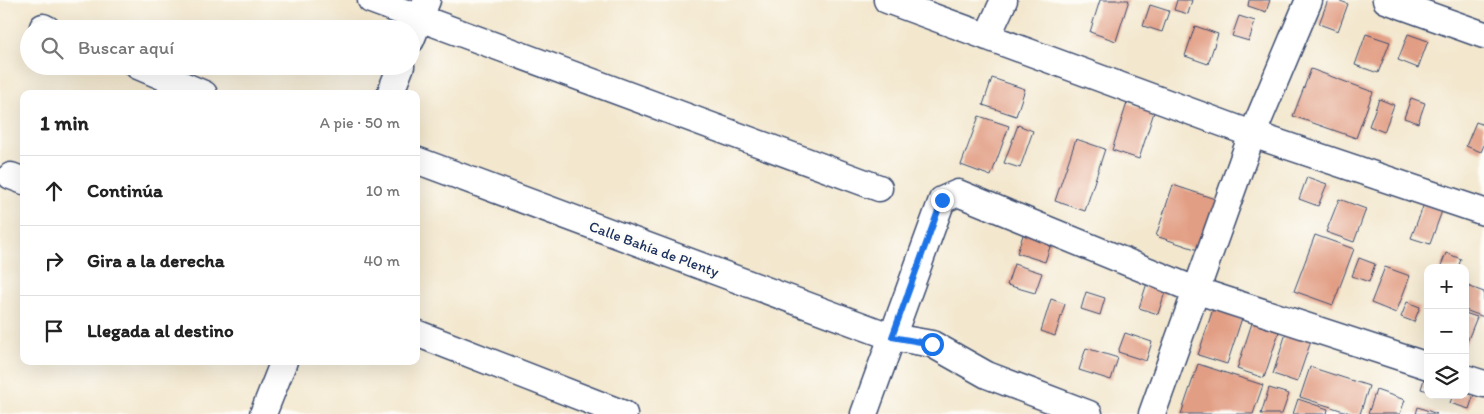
<!DOCTYPE html>
<html lang="es">
<meta charset="utf-8">
<style>
:root{--surface:#fff;--page:#f2f2f2;--text:#222;--muted:#767676;--line:#e0e0e0}
body{margin:0;font-family:Itim,sans-serif;background:var(--page);color:var(--text)}
.controls{position:absolute;right:15px;bottom:15px;display:grid;overflow:hidden;border-radius:10px;box-shadow:0 5px 20px #0002}
.controls button{width:45px;height:45px;display:grid;place-items:center;padding:0;border:0;border-bottom:1px solid var(--line);background:var(--surface);color:var(--text);font:25px sans-serif}
.stop{position:absolute;width:15px;height:15px;margin:-11px;border:4px solid #1a73e8;border-radius:50%;background:#fff}
.stop.end{background:#1a73e8;border-color:#fff;box-shadow:0 1px 5px #0008}
.list{margin:0;padding:0;list-style:none}
h2{display:flex;justify-content:space-between;align-items:center;height:65px;margin:0;padding:0 20px;font-size:21px}
h2 small{font-size:16px;font-weight:400;color:var(--muted)}
.list li{display:grid;grid-template-columns:32px 1fr auto;gap:15px;align-items:center;box-sizing:border-box;height:70px;padding:0 20px;border-top:1px solid var(--line)}
.list b{display:block;font-size:19px;white-space:nowrap}
.list em{font-size:16px;font-style:normal;color:var(--muted)}
.icon{flex:none;width:28px;height:28px;fill:none;stroke:currentColor;stroke-width:2;stroke-linecap:round;stroke-linejoin:round}
.map{position:relative;flex:none;width:1484px;height:414px;overflow:hidden}
.search{position:absolute;background:var(--surface);box-shadow:0 5px 20px #0002;left:20px;top:20px;width:400px;height:55px;display:flex;align-items:center;gap:12px;box-sizing:border-box;padding:0 18px;border-radius:28px;color:var(--muted);font-size:19px}
.panel{position:absolute;background:var(--surface);box-shadow:0 5px 20px #0002;left:20px;top:90px;width:400px;height:275px;border-radius:10px}
.map>svg:first-child{display:block}
</style>
<div class="map">
<svg width="1484" height="414" viewBox="0 0 1484 414">
<rect width="100%" height="100%" fill="#fdfcf7"/>
<filter id="ink" filterUnits="userSpaceOnUse"><feTurbulence type="fractalNoise" baseFrequency=".02" numOctaves="2"/><feDisplacementMap in="SourceGraphic" scale="10" xChannelSelector="R" yChannelSelector="G"/><feConvolveMatrix kernelMatrix="1 2 1 2 8 2 1 2 1" color-interpolation-filters="sRGB"/></filter>
<filter id="wash" filterUnits="userSpaceOnUse"><feTurbulence type="fractalNoise" baseFrequency=".0096" numOctaves="4" result="noise"/><feDisplacementMap in="SourceGraphic" scale="20" xChannelSelector="R" yChannelSelector="G"/><feGaussianBlur stdDeviation="1.12" result="paint"/><feColorMatrix in="noise" values="0 0 0 0 0 0 0 0 0 0 0 0 0 0 0 0 0 1.4 0 .05"/><feComposite in="paint" operator="in"/></filter>
<g filter="url(#wash)">
<rect width="100%" height="100%" fill="#f3e7cd"/>
<g id="blocks">
<path fill="#e29e84" d="M 1100,0 L 1129,0 L 1116,41 L 1090,32 Z
M 1177,0 L 1192,0 L 1188,14 L 1174,10 Z
M 1249,0 L 1270,0 L 1266,12 L 1248,6 Z
M 1328,0 L 1338,0 L 1348,4 L 1338,31 L 1319,24 Z
M 1150,5 L 1169,11 L 1162,32 L 1143,26 Z
M 1239,16 L 1255,21 L 1249,41 L 1232,36 Z
M 1195,26 L 1218,34 L 1208,64 L 1185,56 Z
M 1366,34 L 1390,42 L 1378,73 L 1355,65 Z
M 1408,34 L 1428,41 L 1418,68 L 1398,60 Z
M 1311,69 L 1373,92 L 1356,138 L 1293,116 Z
M 992,78 L 1025,89 L 1016,116 L 983,105 Z
M 1411,98 L 1425,103 L 1418,123 L 1404,118 Z
M 1379,99 L 1394,105 L 1384,132 L 1369,126 Z
M 1127,103 L 1154,112 L 1139,159 L 1112,150 Z
M 979,116 L 1009,126 L 991,176 L 961,165 Z
M 1476,122 L 1484,125 L 1484,145 L 1481,152 L 1466,146 Z
M 1018,125 L 1033,131 L 1020,168 L 1004,163 Z
M 1076,139 L 1105,149 L 1085,211 L 1055,201 Z
M 1307,177 L 1327,184 L 1318,206 L 1299,199 Z
M 1173,185 L 1218,200 L 1201,251 L 1156,236 Z
M 1339,199 L 1366,209 L 1354,242 L 1326,232 Z
M 1424,204 L 1442,211 L 1430,244 L 1411,238 Z
M 1024,232 L 1052,241 L 1045,262 L 1017,253 Z
M 1315,235 L 1354,249 L 1333,305 L 1294,291 Z
M 1446,253 L 1461,259 L 1458,268 L 1440,268 Z
M 1359,258 L 1375,264 L 1369,282 L 1352,276 Z
M 1014,264 L 1042,273 L 1035,293 L 1007,285 Z
M 1385,267 L 1410,276 L 1396,313 L 1371,303 Z
M 1148,280 L 1167,286 L 1158,314 L 1139,308 Z
M 1465,285 L 1484,292 L 1484,317 L 1465,310 Z
M 1086,292 L 1105,298 L 1100,315 L 1081,309 Z
M 1051,299 L 1065,304 L 1055,336 L 1041,331 Z
M 1407,302 L 1420,307 L 1414,322 L 1401,317 Z
M 1213,309 L 1242,318 L 1227,364 L 1198,355 Z
M 1465,313 L 1477,317 L 1465,347 Z
M 1252,323 L 1279,332 L 1264,378 L 1237,369 Z
M 1287,330 L 1312,338 L 1297,382 L 1273,374 Z
M 1125,333 L 1152,342 L 1146,361 L 1118,352 Z
M 1086,348 L 1118,358 L 1111,380 L 1079,370 Z
M 1198,364 L 1263,385 L 1253,414 L 1181,414 Z
M 1310,367 L 1369,386 L 1360,414 L 1353,414 L 1300,397 Z
M 1425,376 L 1428,377 L 1428,391 L 1421,389 Z
M 1269,388 L 1289,394 L 1282,414 L 1261,414 Z
M 1376,390 L 1405,400 L 1400,414 L 1368,414 Z
M 1465,391 L 1474,394 L 1469,409 L 1450,403 L 1453,395 L 1465,395 Z
M 1298,399 L 1328,409 L 1327,414 L 1293,414 Z
M 1418,407 L 1437,414 L 1416,414 Z"/>
</g>
</g>
<g filter="url(#ink)">
<use href="#blocks" fill-opacity="0" stroke="#3b4b6f" stroke-width="1"/>
<g fill="none" stroke-linecap="round" stroke-linejoin="round">
<g stroke="#3b4b6f" stroke-width="29">
<path id="street" d="M 371,0 L 879,188
M 887,0 L 1252,134 L 1484,212
M 1386,0 L 1484,35
M 43,27 L 47,29
M 987,37 L 1004,0
M 411,40 L 427,0
M 138,66 L 204,94
M 390,94 L 401,66
M 416,160 L 892,337 L 932,344 L 987,375 L 1089,414
M 11,176 L 24,181
M 416,333 L 624,414
M 1465,378 L 1484,384
M 263,414 L 284,361
M 864,414 L 942,200 L 958,193 L 1195,290 L 1428,366
M 1152,414 L 1250,140 L 1309,0"/>
</g>
<use href="#street" stroke="#fff" stroke-width="26"/>
</g>
</g>
<g fill="none" stroke-linecap="round" stroke-linejoin="round" filter="url(#ink)">
<path stroke="#1a73e8" stroke-width="6" d="M 932,344 L 892,337 L 942,200"/>
</g>
<g text-anchor="middle" stroke-width="4.5" stroke-linejoin="round" paint-order="stroke">
<g font-size="15" fill="#1b2f5e" stroke="#fdfcf7">
<text transform="translate(654 249) rotate(20)" y="5">Calle Bahía de Plenty</text>
</g>
</g>
</svg>
<div class="controls">
<button>+</button>
<button>−</button>
<button><svg class="icon" aria-label="layers" viewBox="0 0 24 24"><path d="M12 4l9 5-9 5-9-5zM3 14l9 5 9-5"/></svg></button>
</div>
<div class="stop" style="left:932px;top:344px"></div>
<div class="stop end" style="left:942px;top:200px"></div>
<div class="search"><svg class="icon" aria-label="search" viewBox="0 0 24 24"><circle cx="10" cy="10" r="6"/><path d="M15 15l6 6"/></svg>Buscar aquí</div>
<section class="panel">
<h2>1 min<small>A pie · 50 m</small></h2>
<ul class="list">
<li><svg class="icon" aria-label="ahead" viewBox="0 0 24 24"><path d="M12 20V5M6 11l6-6 6 6"/></svg><div><b>Continúa</b></div><em>10 m</em></li>
<li><svg class="icon" aria-label="right" viewBox="0 0 24 24"><path d="M7 20v-9h11M14 6l5 5-5 5"/></svg><div><b>Gira a la derecha</b></div><em>40 m</em></li>
<li><svg class="icon" aria-label="arrive" viewBox="0 0 24 24"><path d="M6 21V4h12l-3 4 3 4H6"/></svg><div><b>Llegada al destino</b></div></li>
</ul>
</section>
</div>
